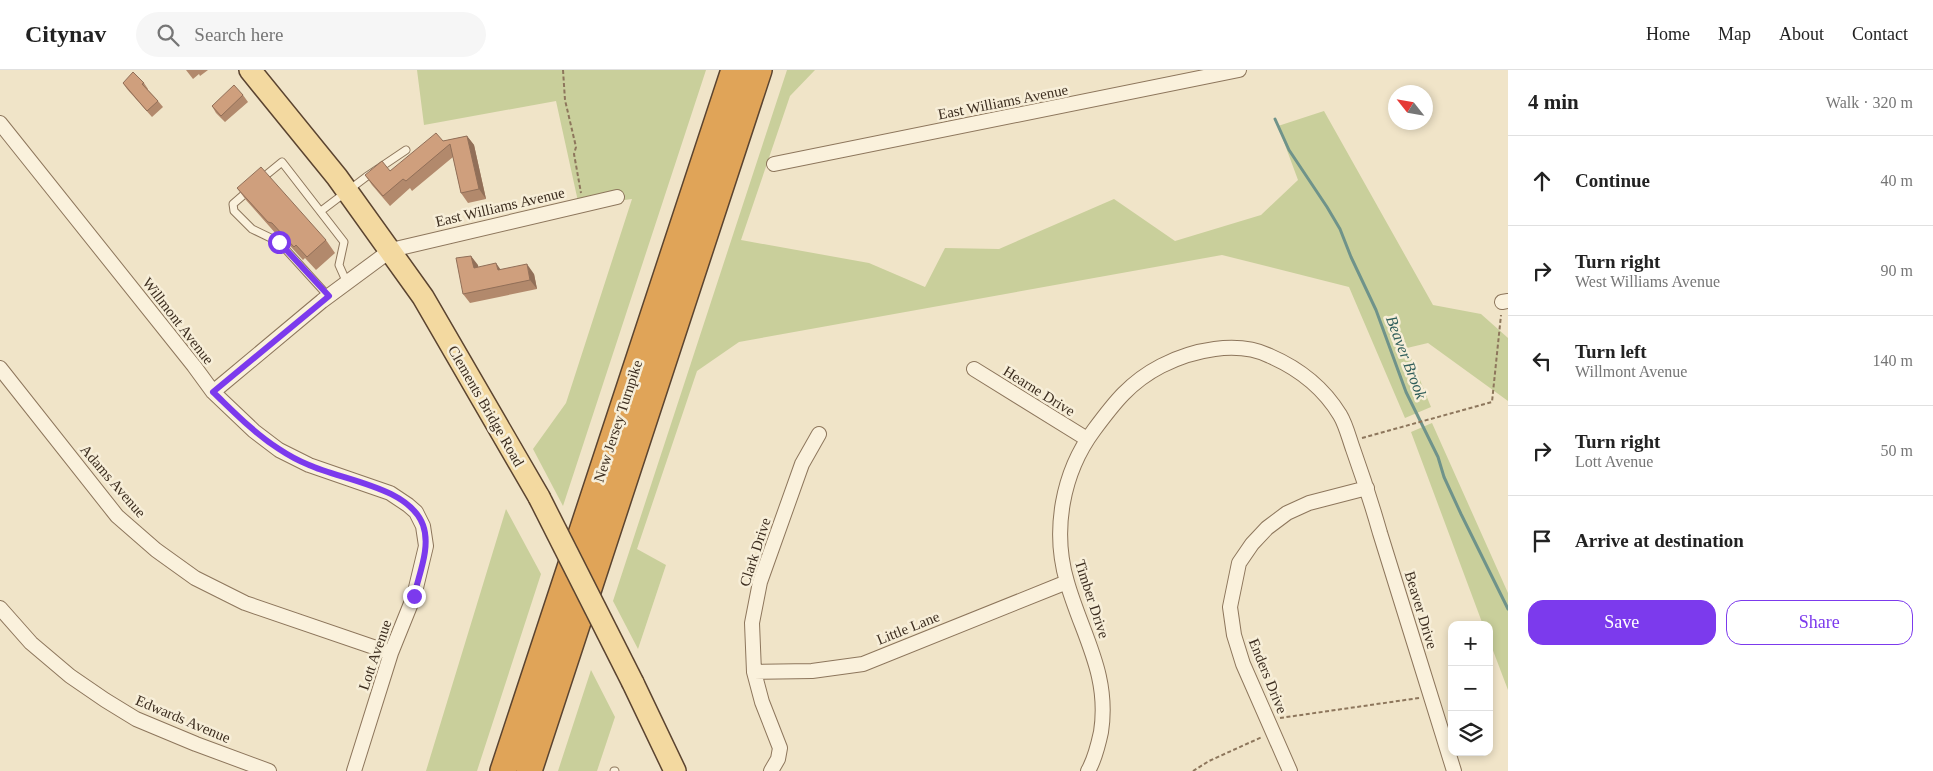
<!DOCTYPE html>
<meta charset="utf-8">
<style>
:root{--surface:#fff;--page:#f6f6f6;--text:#222;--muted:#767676;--line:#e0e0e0;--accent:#7c3aed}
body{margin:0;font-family:Georgia,serif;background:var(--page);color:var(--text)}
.controls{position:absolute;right:15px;bottom:15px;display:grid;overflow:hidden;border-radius:10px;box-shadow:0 2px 8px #0003}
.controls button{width:45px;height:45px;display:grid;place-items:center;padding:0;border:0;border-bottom:1px solid var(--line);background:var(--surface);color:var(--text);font:25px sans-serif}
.compass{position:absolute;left:1388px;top:15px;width:45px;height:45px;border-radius:50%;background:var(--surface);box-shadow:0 2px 8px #0003;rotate:301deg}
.stop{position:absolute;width:15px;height:15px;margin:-11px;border:4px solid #7c3aed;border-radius:50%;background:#fff}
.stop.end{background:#7c3aed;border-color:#fff;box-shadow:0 1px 5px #0008}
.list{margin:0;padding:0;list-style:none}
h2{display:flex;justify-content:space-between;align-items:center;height:65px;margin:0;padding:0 20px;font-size:21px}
h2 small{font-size:16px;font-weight:400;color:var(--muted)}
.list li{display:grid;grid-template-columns:32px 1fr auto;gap:15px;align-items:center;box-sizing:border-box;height:90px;padding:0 20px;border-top:1px solid var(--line)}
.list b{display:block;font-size:19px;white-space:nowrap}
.list p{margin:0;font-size:16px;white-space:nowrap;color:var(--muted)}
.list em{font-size:16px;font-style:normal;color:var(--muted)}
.actions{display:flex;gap:10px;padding:15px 20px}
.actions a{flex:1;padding:11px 0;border:1px solid var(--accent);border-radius:15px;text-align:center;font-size:18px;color:var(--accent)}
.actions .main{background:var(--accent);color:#fff}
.icon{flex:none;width:28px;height:28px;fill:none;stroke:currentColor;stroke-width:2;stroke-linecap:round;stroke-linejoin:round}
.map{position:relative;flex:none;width:1508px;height:701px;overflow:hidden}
header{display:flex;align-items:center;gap:30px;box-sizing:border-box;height:70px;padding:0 25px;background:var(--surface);border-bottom:1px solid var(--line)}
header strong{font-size:24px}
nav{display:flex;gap:28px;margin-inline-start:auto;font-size:18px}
.search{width:350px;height:45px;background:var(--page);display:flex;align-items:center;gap:12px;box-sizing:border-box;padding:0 18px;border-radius:28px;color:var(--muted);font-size:19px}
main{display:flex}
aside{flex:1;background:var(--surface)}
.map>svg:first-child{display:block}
</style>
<header>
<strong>Citynav</strong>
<div class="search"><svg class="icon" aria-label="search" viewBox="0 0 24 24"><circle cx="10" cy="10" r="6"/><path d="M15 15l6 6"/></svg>Search here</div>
<nav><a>Home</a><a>Map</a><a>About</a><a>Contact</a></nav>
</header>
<main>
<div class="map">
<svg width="1508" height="701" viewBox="0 0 1508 701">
<rect width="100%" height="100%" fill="#f0e4c8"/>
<path fill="#c9cf9b" d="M 417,0 L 706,0 L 563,436 L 533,379 L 566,333 L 632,129 L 579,136 L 556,31 L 424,55 Z
M 787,0 L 815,0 L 790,26 L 741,170 L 869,193 L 925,217 L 945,178 L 999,179 L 1114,129 L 1175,171 L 1261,145 L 1298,110 L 1278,56 L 1324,41 L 1433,235 L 1481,244 L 1508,268 L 1508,331 L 1428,273 L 1407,278 L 1431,337 L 1405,348 L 1349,217 L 1222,185 L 739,272 L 697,301 L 637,479 L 666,495 L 638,579 L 613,531 Z
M 1432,353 L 1508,523 L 1508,620 L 1489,570 L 1489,555 L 1483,555 L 1411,362 Z
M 506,439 L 541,504 L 477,701 L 426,701 Z
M 591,600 L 615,647 L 597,701 L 558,701 Z"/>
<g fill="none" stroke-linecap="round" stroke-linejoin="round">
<path stroke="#6f938a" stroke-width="3" d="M 1275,49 L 1289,80 L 1327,137 L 1340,159 L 1351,187 L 1376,240 L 1406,322 L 1438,387 L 1444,407 L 1461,444 L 1508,539"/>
<g stroke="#8d765c" stroke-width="9">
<path id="lane" d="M 260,110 L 282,92 L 344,172 L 339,195 L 347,213
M 248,121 L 233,134 L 234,141 L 252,159 L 279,172 L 329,227
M 321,141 L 366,107 L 406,80
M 614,701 L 615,701"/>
</g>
<g stroke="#8d765c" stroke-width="16">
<path id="street" d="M 0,53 L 194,296 L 213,322 L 254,361 L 279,380 L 309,395 L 390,423 L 408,435 L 416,442 L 423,456 L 426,476 L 414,526 L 391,583 L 354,701
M 774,94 L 1239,0
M 1502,232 L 1508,231
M 0,298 L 117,446 L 156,480 L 195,508 L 245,533 L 391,583
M 974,299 L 1087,369
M 213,322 L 322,231 L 391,180 L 617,127
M 0,538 L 31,573 L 70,606 L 105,630 L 136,649 L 196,674 L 269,701
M 754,602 L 812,601 L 863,594 L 1067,512
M 771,701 L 778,689 L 780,678 L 762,632 L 754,602 L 752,553 L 760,512 L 802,394 L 819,364
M 1088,701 C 1095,689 1098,676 1101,662 C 1110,604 1082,565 1067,512 C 1052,461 1062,403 1094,360 C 1114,333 1130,312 1161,296 C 1192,280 1237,270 1270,286 C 1300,299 1323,317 1340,345 C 1346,355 1349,368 1353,379 C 1363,407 1372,435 1380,463 C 1405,542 1429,622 1454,701
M 1290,701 L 1243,594 L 1234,565 L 1230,537 L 1239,493 L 1252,474 L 1267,458 L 1287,443 L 1309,433 L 1367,418"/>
</g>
<g stroke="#5b4430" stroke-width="24">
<path id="primary" d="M 250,0 L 337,107 L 423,227 L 539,427
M 633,613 L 675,701"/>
</g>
<g stroke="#5b4430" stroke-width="28">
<path id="highway" d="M 503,701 L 734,0
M 529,701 L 759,0"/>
</g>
<path stroke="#8d765c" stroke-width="2" stroke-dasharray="4 2.5" stroke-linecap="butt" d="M 563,0 L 565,30 L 576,77 L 574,84 L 581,123
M 1362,368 L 1492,332 L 1501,245
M 1280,648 L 1419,628
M 1193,701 L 1209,691 L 1262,667"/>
<use href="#lane" stroke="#faf1dc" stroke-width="7"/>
<use href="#street" stroke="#faf1dc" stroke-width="14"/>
<use href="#primary" stroke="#f3d9a0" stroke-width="21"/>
<use href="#highway" stroke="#e0a458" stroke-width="25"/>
<g stroke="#5b4430" stroke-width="24" stroke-linecap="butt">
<path id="primary-bridge" d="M 539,427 L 633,613"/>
</g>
<use href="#primary-bridge" stroke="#f3d9a0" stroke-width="21"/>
</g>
<path fill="#b2896c" d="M 186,0 L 208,0 L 200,6 L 199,4 L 193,9 Z
M 123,13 L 144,13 L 148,19 L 148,20 L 158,31 L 163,37 L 152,47 L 127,19 Z
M 243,25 L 248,32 L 225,52 L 216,43 L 212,36 Z
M 467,66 L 474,75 L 486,129 L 468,133 L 461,123 L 453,87 L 412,121 L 410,118 L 390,136 L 372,115 L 365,105 L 390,101 L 443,71 Z
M 237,118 L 326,170 L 335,183 L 316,200 L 305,188 L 303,190 L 281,166 L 277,165 L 246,130 Z
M 471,186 L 478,197 L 534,204 L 537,219 L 470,233 L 463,224 Z"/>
<path fill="#916f58" d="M 467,66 L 474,75 L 486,129 L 479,119 Z
M 471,186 L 478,195 L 480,208 L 474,198 Z
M 496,193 L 503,203 L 498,200 Z
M 527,194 L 534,204 L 537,219 L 530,210 Z"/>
<path fill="#cf9f7d" stroke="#916f58" d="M 133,2 L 144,13 L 142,14 L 158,31 L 147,41 L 123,13 Z
M 234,15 L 243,25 L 221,46 L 212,36 Z
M 436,63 L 443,71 L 467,66 L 479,119 L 461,123 L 450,74 L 406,111 L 403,109 L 383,126 L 365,105 L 382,91 L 390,101 Z
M 261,97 L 326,170 L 307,187 L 296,175 L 294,177 L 272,153 L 268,152 L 237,118 Z
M 471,186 L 474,198 L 496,193 L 498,200 L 527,194 L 530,210 L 463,224 L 456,188 Z"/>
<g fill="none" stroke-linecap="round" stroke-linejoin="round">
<path stroke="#7c3aed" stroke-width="6" d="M 279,172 L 329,226 L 213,322 C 234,342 254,363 279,379 C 288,385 299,391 309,395 C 342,410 409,417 423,455 C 431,477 419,504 414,526"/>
</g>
<g text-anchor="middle" stroke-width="5" stroke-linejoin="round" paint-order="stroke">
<g font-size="15" fill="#3d2e20" stroke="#f7eed8">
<text transform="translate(1003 32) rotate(-11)" y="5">East Williams Avenue</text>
<text transform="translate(500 137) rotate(-13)" y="5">East Williams Avenue</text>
<text transform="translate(178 251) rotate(52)" y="5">Willmont Avenue</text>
<text transform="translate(1039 321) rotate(32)" y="5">Hearne Drive</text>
<text transform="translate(486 336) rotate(60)" y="5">Clements Bridge Road</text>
<text transform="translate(618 351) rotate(-72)" y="5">New Jersey Turnpike</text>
<text transform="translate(113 411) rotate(49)" y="5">Adams Avenue</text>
<text transform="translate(755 482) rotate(-72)" y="5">Clark Drive</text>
<text transform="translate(1092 529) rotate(72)" y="5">Timber Drive</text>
<text transform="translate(1421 540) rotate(73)" y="5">Beaver Drive</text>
<text transform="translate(908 558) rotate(-22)" y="5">Little Lane</text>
<text transform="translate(375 585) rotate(-71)" y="5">Lott Avenue</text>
<text transform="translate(1268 606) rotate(68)" y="5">Enders Drive</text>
<text transform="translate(183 649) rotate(23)" y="5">Edwards Avenue</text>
</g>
<g font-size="16" font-style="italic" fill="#2f5d5a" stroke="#f7eed8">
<text transform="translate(1407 287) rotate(69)" y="6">Beaver Brook</text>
</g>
</g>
</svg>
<div class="controls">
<button>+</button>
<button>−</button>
<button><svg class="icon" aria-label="layers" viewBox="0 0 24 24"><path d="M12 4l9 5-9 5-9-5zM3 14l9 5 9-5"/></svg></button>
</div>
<svg class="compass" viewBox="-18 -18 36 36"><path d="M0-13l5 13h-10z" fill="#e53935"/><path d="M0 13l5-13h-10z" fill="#767676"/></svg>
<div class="stop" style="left:279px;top:172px"></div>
<div class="stop end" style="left:414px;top:526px"></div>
</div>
<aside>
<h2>4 min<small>Walk · 320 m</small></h2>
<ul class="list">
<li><svg class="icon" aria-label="ahead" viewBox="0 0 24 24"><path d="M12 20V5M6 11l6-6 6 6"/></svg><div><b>Continue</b></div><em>40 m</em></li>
<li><svg class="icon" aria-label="right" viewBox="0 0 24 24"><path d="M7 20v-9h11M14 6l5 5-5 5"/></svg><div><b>Turn right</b><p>West Williams Avenue</p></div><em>90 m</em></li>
<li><svg class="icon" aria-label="left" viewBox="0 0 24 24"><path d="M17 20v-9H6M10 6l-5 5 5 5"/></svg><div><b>Turn left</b><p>Willmont Avenue</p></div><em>140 m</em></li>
<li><svg class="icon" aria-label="right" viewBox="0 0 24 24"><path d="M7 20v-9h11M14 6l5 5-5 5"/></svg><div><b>Turn right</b><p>Lott Avenue</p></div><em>50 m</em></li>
<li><svg class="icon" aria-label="arrive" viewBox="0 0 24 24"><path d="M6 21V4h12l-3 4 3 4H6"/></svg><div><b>Arrive at destination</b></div></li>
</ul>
<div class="actions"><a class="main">Save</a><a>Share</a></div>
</aside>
</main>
